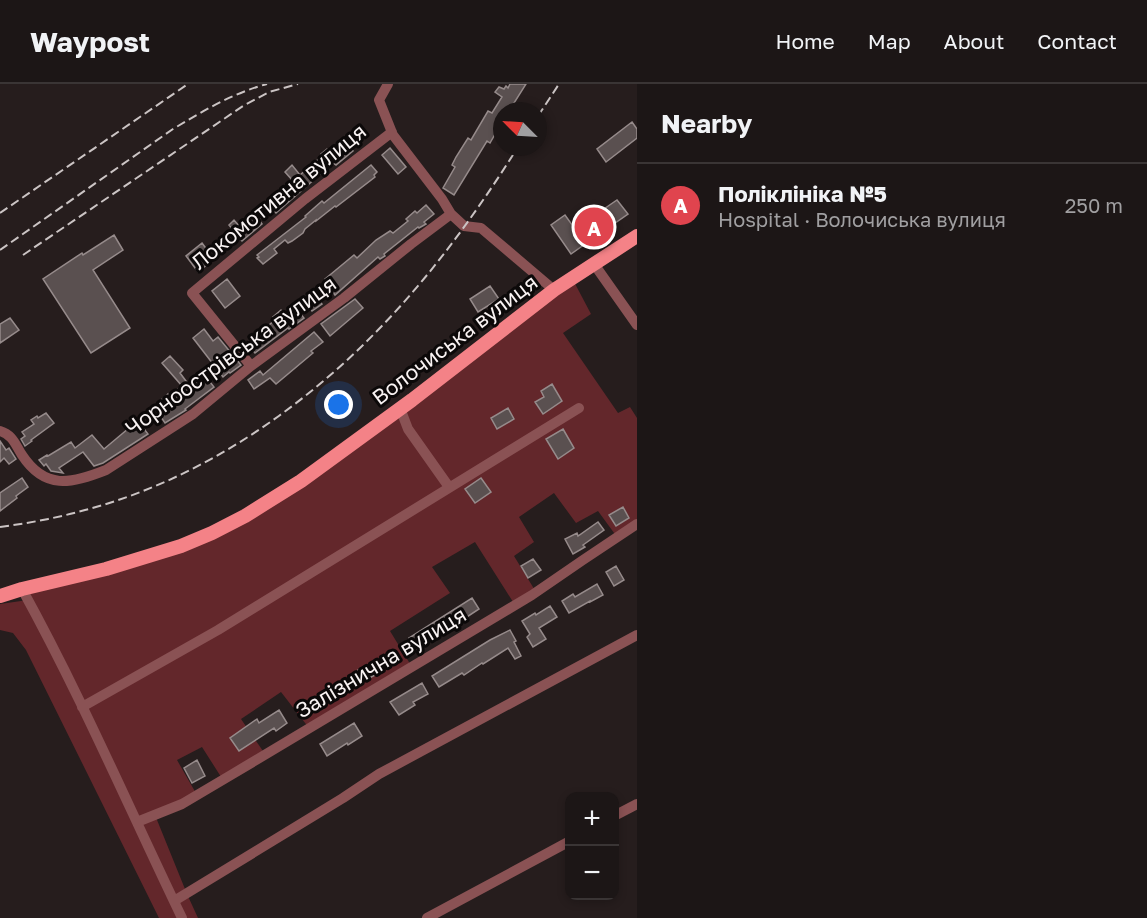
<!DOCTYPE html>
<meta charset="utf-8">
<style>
:root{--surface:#1c1616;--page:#251f1f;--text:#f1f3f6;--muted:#a09fa1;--line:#3a3535;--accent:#8c9099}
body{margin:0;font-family:"Golos Text",sans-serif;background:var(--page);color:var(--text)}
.controls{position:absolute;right:18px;bottom:18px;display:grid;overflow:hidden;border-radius:12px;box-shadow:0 3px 9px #0003}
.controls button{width:54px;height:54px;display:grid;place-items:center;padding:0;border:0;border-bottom:2px solid var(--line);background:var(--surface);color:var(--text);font:30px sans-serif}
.compass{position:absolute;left:493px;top:18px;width:54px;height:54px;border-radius:50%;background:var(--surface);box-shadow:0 3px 9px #0003;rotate:294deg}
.you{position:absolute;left:339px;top:321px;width:21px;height:21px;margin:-15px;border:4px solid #fff;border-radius:50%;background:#1a73e8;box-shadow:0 0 0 9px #1a73e833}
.badge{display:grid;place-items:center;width:39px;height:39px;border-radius:50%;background:var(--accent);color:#fff;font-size:20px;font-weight:700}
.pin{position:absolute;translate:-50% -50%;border:3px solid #fff;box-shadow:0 2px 6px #0006}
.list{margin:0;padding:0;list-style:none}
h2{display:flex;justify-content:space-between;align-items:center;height:78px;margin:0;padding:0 24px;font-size:26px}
h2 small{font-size:20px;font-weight:400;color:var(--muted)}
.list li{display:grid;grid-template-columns:39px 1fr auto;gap:18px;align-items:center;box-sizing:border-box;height:84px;padding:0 24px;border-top:2px solid var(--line)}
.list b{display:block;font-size:22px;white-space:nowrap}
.list p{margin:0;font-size:20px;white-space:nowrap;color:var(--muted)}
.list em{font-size:20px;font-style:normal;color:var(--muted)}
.map{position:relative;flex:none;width:637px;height:834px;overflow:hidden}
header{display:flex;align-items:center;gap:36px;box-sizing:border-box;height:84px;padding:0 30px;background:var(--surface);border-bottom:2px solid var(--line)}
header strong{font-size:28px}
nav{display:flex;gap:33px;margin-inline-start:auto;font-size:21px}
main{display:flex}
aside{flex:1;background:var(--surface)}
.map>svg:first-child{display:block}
</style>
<header>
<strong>Waypost</strong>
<nav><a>Home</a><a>Map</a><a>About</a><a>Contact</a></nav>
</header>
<main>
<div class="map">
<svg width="637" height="834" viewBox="0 0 637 834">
<rect width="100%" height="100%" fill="#261d1d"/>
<path fill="#63272b" d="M 572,194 L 591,230 L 563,249 L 618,329 L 630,323 L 637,334 L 637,440 L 617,453 L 598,427 L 576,439 L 554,409 L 519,433 L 534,458 L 514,472 L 536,508 L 515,521 L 475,458 L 432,483 L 450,509 L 390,547 L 412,583 L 309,644 L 281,608 L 241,635 L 265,670 L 223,696 L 202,663 L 177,676 L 197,711 L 155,731 L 187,810 L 198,834 L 159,834 L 26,566 L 13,549 L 0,546 L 0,520 L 28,516 L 22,505 L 106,485 L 245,432 Z"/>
<path fill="#5a5050" stroke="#968b8b" stroke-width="1.5" d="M 510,0 L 526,0 L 509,27 L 502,27 L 502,38 L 490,59 L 487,57 L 454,111 L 443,104 L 455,83 L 452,81 L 456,73 L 468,54 L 471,56 L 488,27 L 492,29 L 502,13 L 495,8 L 499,3 L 504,5 L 506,2 L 508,4 Z
M 632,38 L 637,45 L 637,54 L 606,78 L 597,65 Z
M 345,57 L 353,67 L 336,81 L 333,79 L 276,129 L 267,119 L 293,97 L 285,88 L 292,81 L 300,91 L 322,72 L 321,70 L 327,65 L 330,69 Z
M 390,64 L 406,83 L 398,90 L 382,71 Z
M 371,81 L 377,88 L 374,91 L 375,93 L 336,123 L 335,122 L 316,137 L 316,136 L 305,145 L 303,149 L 292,157 L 288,159 L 285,156 L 274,165 L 277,169 L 263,180 L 257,174 L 259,173 L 257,171 L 306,133 L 305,132 L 322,117 L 324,119 Z
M 617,116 L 628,130 L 608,144 L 609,145 L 603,149 L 602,148 L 571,170 L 551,141 L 565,131 L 575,145 L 593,133 L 592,131 L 597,127 L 598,129 Z
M 426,121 L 434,130 L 424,138 L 426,140 L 419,144 L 418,143 L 384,170 L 385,172 L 380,175 L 378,173 L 335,211 L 333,208 L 335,206 L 325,195 L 354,171 L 357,174 L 376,156 L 390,147 L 393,149 L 408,137 L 406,135 L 415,127 L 417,129 Z
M 257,126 L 263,133 L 259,136 L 262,140 L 242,157 L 229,141 L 234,136 L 240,143 L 253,132 L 252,130 Z
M 114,151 L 123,166 L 93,186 L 130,244 L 91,269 L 43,195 L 82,169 L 83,171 Z
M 202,159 L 214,175 L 198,188 L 186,172 Z
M 227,195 L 240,212 L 225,224 L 212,207 Z
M 490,202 L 499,215 L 478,228 L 470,215 Z
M 312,207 L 322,220 L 312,227 L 303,214 Z
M 355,215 L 363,224 L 330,252 L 321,240 Z
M 295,223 L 304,234 L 289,245 L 288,244 L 255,269 L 247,259 L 275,236 L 273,233 L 281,226 L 285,231 Z
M 10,234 L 19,246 L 0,259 L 0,240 Z
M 204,245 L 213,257 L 218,253 L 241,281 L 230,289 L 229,288 L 223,293 L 193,254 Z
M 314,248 L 323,258 L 311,267 L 313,269 L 276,300 L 270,294 L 254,305 L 248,296 L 260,287 L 263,291 Z
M 170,272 L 183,286 L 180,289 L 189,301 L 193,297 L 194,299 L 204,290 L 214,303 L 185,325 L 186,326 L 165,339 L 159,330 L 167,324 L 161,316 L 168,310 L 169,312 L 182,302 L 162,279 Z
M 552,300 L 562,317 L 543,330 L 535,318 L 544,313 L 541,307 Z
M 508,324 L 514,335 L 497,345 L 491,334 Z
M 46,329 L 54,339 L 31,356 L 32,357 L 25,362 L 21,355 L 25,352 L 22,348 L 34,340 L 31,336 L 37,332 L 38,334 Z
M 141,341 L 148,350 L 103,379 L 94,382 L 83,368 L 59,384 L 63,389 L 51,387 L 46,380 L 44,382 L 39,376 L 47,371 L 48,372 L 71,358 L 75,364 L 92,351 L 104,365 L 129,344 L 132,348 Z
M 563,345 L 574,364 L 558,375 L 546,355 Z
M 0,357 L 6,366 L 9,364 L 16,375 L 9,380 L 4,374 L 0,378 Z
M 22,394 L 28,403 L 16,412 L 17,414 L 0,427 L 0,409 Z
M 481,394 L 491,408 L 475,419 L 465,405 Z
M 623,423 L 629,434 L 616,442 L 609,431 Z
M 598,438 L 604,446 L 583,461 L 585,463 L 573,470 L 565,455 L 577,449 L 578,452 Z
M 533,475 L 541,486 L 528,494 L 521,482 Z
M 616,482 L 624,496 L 614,502 L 606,488 Z
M 597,500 L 603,511 L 590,518 L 590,517 L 569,529 L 562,517 L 573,510 L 575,513 Z
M 472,514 L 479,525 L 417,566 L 409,554 Z
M 550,522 L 557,533 L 539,544 L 546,555 L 533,563 L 527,553 L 530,550 L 522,537 L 535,529 L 536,531 Z
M 510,546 L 516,557 L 514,558 L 521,572 L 515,575 L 508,564 L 483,580 L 482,579 L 464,591 L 462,589 L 439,603 L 432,592 L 490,556 Z
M 372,579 L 377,590 L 364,597 L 358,586 Z
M 422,599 L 428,610 L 413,618 L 415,621 L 399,631 L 390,618 Z
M 279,626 L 287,639 L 276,647 L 274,644 L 239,667 L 230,654 L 257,635 L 259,639 Z
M 354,639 L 362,652 L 348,661 L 347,659 L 327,672 L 320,660 Z
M 197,676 L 205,692 L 192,699 L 184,684 Z"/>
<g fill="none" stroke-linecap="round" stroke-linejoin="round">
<path stroke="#8a5254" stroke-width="10" d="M 388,0 L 379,16 L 393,51 L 442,115 L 451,130 L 464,142 L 481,144 L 554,206
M 594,180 L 637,241
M 251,282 L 192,209 L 305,115 L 392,48
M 400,324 L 408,345 L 449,403
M 0,347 C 13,351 15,360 22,371 C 45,406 71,400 106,386 L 193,330 L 251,282 L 344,214 L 411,160 L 451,130
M 22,505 C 81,612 129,724 182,834
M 82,623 L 218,546 L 579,324
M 614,732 L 637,720
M 137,738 L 182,720 L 231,691 L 532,511 L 583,476 L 637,440
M 174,817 L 343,714 L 379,690 L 637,551
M 427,834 L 570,757"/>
<path stroke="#f48287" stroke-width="14" d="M 0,512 L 22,505 L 106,485 L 181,462 L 212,449 L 245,432 L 301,397 L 412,316 L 554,206 L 637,152"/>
<path stroke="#cbc4c4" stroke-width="2" stroke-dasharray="9 4.5" stroke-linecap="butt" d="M 538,32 L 559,0
M 0,129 L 188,0
M 0,166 L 173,45 C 203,27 233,9 267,0
M 23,171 L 243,22 L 269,8 L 298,0
M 0,443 C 29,439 57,434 85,426 C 196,397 297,329 377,247 C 431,192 477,128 518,63"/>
</g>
<g text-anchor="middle" stroke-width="6" stroke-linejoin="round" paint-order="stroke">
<g font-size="21" fill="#f9f3f3" stroke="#0c0909">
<text transform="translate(279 113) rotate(-39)" y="7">Локомотивна вулиця</text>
<text transform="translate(455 256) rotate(-37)" y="7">Волочиська вулиця</text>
<text transform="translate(231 272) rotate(-36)" y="7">Чорноострівська вулиця</text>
<text transform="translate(381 579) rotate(-31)" y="7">Залізнична вулиця</text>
</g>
</g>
</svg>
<div class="controls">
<button>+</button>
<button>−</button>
</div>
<svg class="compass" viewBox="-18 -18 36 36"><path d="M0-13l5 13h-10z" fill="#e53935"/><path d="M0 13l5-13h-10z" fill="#a09fa1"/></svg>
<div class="you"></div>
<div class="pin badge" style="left:594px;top:143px;background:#e0444e">A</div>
</div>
<aside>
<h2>Nearby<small></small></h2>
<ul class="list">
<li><span class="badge" style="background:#e0444e">A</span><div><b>Поліклініка №5</b><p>Hospital · Волочиська вулиця</p></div><em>250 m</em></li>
</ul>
</aside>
</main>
